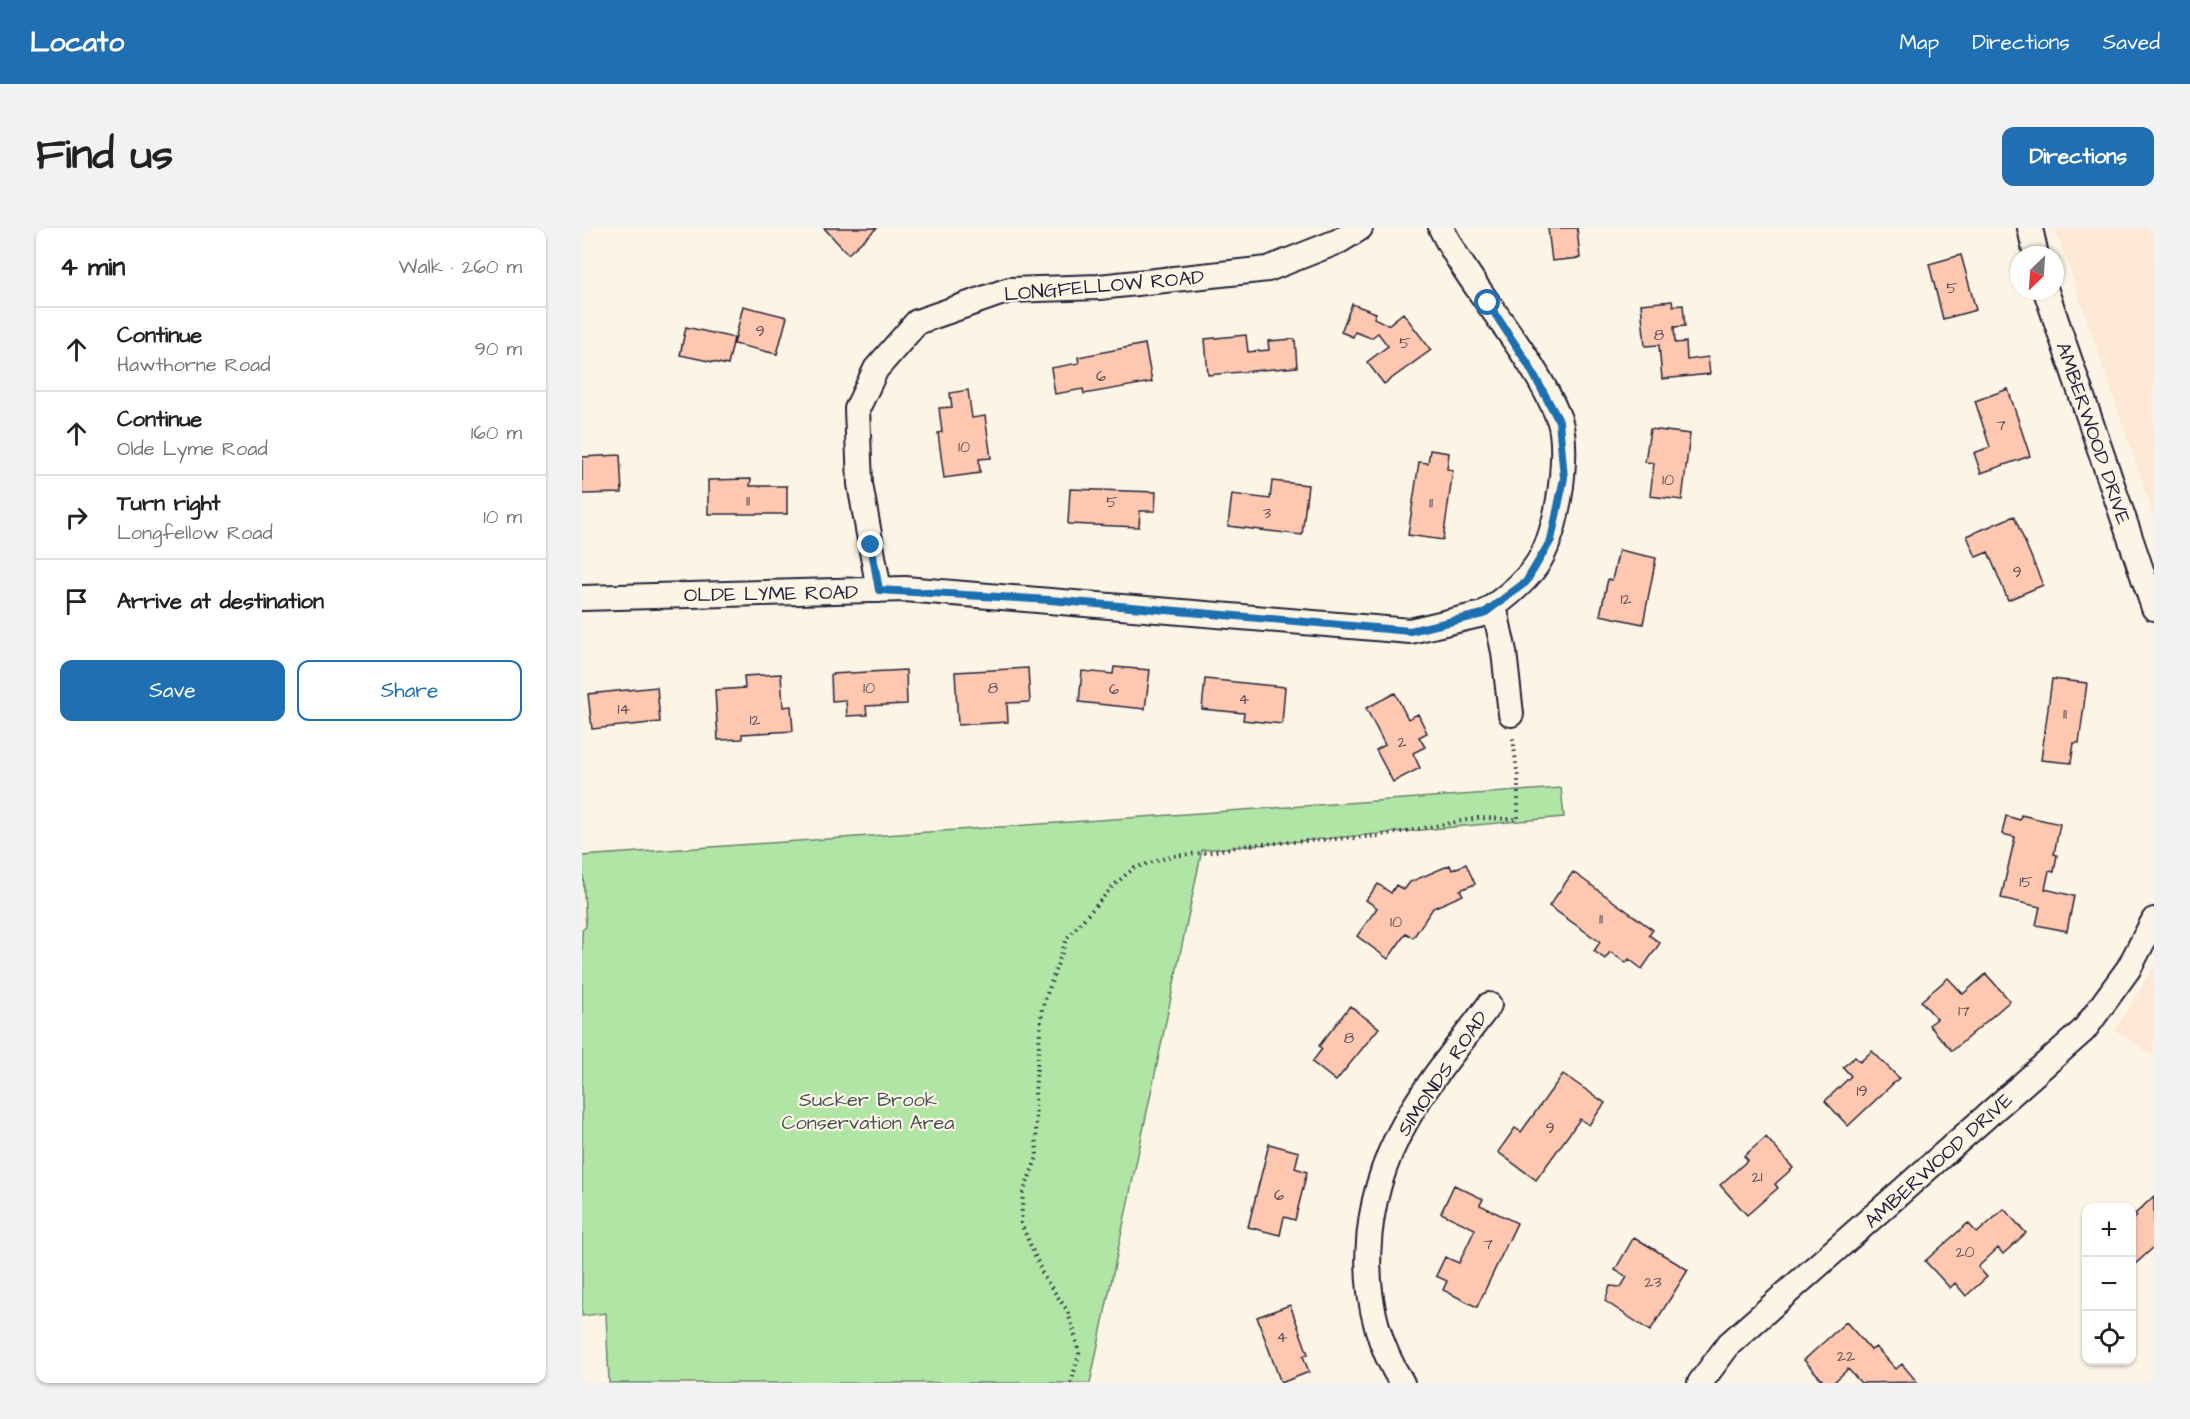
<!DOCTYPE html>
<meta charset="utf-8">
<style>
:root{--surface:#fff;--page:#f2f2f2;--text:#222;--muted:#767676;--line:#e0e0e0;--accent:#1f6fb2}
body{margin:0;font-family:"Architects Daughter",sans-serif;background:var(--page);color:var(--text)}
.controls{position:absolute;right:18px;bottom:18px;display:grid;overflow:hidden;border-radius:12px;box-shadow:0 2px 4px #0004}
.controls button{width:54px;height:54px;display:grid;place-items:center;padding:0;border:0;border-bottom:2px solid var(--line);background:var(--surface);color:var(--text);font:30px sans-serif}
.compass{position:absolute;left:1428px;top:18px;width:54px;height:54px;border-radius:50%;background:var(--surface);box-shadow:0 2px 4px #0004;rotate:205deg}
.stop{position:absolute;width:18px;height:18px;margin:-14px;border:4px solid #1f6fb2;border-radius:50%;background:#fff}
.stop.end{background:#1f6fb2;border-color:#fff;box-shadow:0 2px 6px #0008}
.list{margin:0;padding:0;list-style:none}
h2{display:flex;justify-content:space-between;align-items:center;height:78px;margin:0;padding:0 24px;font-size:26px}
h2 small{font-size:20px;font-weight:400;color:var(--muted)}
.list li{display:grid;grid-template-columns:39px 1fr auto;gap:18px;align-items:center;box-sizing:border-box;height:84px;padding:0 24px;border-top:2px solid var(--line)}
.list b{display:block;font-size:22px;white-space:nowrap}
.list p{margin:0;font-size:20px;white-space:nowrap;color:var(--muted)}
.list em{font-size:20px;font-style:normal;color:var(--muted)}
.actions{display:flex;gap:12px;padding:18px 24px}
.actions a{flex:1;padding:14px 0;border:2px solid var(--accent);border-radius:12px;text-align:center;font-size:21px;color:var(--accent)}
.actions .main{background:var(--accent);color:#fff}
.icon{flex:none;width:33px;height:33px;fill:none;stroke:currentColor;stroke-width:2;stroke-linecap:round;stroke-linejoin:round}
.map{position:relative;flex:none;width:1572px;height:1155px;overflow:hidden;border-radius:12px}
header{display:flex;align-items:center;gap:36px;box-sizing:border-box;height:84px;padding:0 30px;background:var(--accent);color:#fff}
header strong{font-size:28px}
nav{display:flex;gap:33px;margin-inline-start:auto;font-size:21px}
.intro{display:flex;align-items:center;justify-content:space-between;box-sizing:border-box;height:144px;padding:0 36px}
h1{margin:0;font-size:42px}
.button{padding:15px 27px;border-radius:12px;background:var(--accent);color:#fff;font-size:21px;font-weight:700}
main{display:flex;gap:36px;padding:0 36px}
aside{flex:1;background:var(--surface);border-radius:12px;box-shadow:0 2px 4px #0004}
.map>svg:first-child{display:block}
</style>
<header>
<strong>Locato</strong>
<nav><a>Map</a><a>Directions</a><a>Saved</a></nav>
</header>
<div class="intro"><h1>Find us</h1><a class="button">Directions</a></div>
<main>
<aside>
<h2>4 min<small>Walk · 260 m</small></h2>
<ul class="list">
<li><svg class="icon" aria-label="ahead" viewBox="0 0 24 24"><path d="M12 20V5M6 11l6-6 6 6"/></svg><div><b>Continue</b><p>Hawthorne Road</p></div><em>90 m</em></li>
<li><svg class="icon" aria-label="ahead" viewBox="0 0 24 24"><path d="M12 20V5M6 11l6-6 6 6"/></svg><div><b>Continue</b><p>Olde Lyme Road</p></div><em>160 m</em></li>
<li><svg class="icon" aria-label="right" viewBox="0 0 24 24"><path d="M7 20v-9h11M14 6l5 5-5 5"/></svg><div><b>Turn right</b><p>Longfellow Road</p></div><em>10 m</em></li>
<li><svg class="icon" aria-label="arrive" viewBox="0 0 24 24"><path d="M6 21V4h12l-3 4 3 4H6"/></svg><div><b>Arrive at destination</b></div></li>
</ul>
<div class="actions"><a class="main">Save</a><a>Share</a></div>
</aside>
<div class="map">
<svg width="1572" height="1155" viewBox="0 0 1572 1155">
<rect width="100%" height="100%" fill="#fcf5e5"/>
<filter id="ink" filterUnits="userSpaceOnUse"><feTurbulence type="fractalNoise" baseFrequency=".0167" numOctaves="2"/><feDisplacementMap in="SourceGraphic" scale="12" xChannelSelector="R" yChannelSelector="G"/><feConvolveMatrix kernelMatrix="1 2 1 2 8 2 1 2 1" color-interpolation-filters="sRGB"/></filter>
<g filter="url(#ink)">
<path fill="#fde7d5" d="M 1473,0 L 1572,0 L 1572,289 L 1515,120 Z
M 1572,739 L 1572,829 L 1533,802 Z"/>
<path fill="#b1e5a6" stroke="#6a8470" stroke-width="1.5" d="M 979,560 L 982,589 L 620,622 L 508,1155 L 27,1155 L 24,1085 L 0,1088 L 0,702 L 4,699 L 0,628 Z"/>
<path fill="#fec7b0" stroke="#22223b" stroke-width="1.5" d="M 242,0 L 295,0 L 266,26 Z
M 966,0 L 995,0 L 998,30 L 970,33 Z
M 1379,27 L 1394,82 L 1361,91 L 1347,36 Z
M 1090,73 L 1091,78 L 1101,77 L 1103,98 L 1092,99 L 1093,115 L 1104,114 L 1105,132 L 1126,129 L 1128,146 L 1080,151 L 1077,117 L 1063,118 L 1059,76 Z
M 770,76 L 794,85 L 792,90 L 806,97 L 821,85 L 849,122 L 802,156 L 785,134 L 806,118 L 796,105 L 789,110 L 773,104 L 771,109 L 759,104 Z
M 161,78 L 205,89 L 195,126 L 152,116 Z
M 104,99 L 152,110 L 146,137 L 98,127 Z
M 664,107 L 666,124 L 687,122 L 686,113 L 713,111 L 715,139 L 626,147 L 623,111 Z
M 563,116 L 570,154 L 502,166 L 501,161 L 473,166 L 469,140 L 497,135 L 496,129 Z
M 1426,161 L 1448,228 L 1399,245 L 1392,225 L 1408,219 L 1393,173 Z
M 386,162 L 390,190 L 403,188 L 409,230 L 397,231 L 398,245 L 362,250 L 356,205 L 360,204 L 357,180 L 370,179 L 368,165 Z
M 1068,201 L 1108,206 L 1100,272 L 1068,268 L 1072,235 L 1063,234 Z
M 848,222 L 867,225 L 865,241 L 871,242 L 861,312 L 826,307 L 837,234 L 846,235 Z
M 38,227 L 40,265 L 0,266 L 0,229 Z
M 169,251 L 168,258 L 205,258 L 205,286 L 126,286 L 126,252 Z
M 690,253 L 726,257 L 720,307 L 646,298 L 650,266 L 688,271 Z
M 488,261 L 574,264 L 573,283 L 558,283 L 557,299 L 486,296 Z
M 1432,288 L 1461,357 L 1426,372 L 1406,324 L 1394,329 L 1385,308 Z
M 1037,322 L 1074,330 L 1061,396 L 1018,387 L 1026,351 L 1030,352 Z
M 532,439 L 568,442 L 563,481 L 497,474 L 500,443 L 531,446 Z
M 446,440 L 448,474 L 425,475 L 426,494 L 376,497 L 373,444 Z
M 324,442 L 325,476 L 284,478 L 285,487 L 265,488 L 264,472 L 250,473 L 249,446 Z
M 199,446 L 201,479 L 209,478 L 211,503 L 160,506 L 160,511 L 136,512 L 133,462 L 163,460 L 162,448 Z
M 623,451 L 703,459 L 700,496 L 661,492 L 662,485 L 620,481 Z
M 1470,451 L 1505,455 L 1497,515 L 1492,515 L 1489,535 L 1459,532 Z
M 75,459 L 78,494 L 10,501 L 6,466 Z
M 813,465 L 826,491 L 836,486 L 845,505 L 837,509 L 843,519 L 831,525 L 838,540 L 811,554 L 794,522 L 803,517 L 784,480 Z
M 1439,587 L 1478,596 L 1472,626 L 1475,627 L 1472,644 L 1467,643 L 1463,661 L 1492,668 L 1485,703 L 1454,697 L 1458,679 L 1419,670 L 1433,609 L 1420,606 L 1424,588 L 1438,592 Z
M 884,636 L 893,656 L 878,662 L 881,667 L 851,680 L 831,710 L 824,705 L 806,731 L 775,708 L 795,680 L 784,672 L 796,656 L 809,665 L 814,657 L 822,662 L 828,654 L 868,637 L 870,642 Z
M 991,644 L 1071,702 L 1067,707 L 1078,715 L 1060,741 L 1047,731 L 1044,735 L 1028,724 L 1023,731 L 1012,723 L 1018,714 L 967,678 Z
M 1404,746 L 1428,773 L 1370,823 L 1347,797 L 1355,791 L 1339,773 L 1366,750 L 1381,766 Z
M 768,778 L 797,800 L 754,853 L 730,834 L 740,821 L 737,818 Z
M 1290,823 L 1317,850 L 1266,898 L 1243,873 L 1269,848 L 1261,839 L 1273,829 L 1278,834 Z
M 981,846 L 1023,875 L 1007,897 L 998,891 L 954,952 L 916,924 L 933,900 L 939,904 Z
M 1184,909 L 1211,940 L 1193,956 L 1196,960 L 1165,987 L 1138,957 L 1166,932 L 1162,928 Z
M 687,916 L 717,924 L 713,940 L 725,944 L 713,992 L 702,989 L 698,1007 L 666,999 Z
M 872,957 L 901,971 L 898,977 L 935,995 L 895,1079 L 861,1062 L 865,1053 L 854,1048 L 863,1029 L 877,1035 L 893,1001 L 859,985 Z
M 1572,968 L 1572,1019 L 1550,1039 L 1550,993 L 1555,988 L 1553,986 Z
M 1422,981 L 1444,1005 L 1421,1026 L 1416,1020 L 1396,1039 L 1405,1049 L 1384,1068 L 1373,1055 L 1368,1060 L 1343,1033 L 1386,995 L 1395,1005 Z
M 1052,1009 L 1106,1042 L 1068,1103 L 1023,1073 L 1028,1058 L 1039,1059 L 1045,1049 L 1033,1042 Z
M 708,1077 L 726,1126 L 721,1128 L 727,1144 L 699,1155 L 675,1089 Z
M 1264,1094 L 1289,1122 L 1294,1119 L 1314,1141 L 1320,1136 L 1335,1154 L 1279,1155 L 1266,1141 L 1251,1155 L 1243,1155 L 1222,1132 Z"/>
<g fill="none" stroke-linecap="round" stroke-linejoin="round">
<g stroke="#22223b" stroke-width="28">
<path id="minor" d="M 859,0 C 891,65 950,123 977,191 C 985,214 980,258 975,282 C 965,330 952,348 912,378 L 922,424 L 929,486
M 1448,0 L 1454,27
M 1464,63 L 1572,380
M 297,362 L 278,256 L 275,181 L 294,141 L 335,94 L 427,62 L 517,59 L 686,41 L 757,13 L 778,0
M 0,370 L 323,361 L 828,403 L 901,386 L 912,378
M 820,1155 C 770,1075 779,972 824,893 C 847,852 879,815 907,777
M 1118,1155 L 1147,1116 L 1502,802 L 1547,740 L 1572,692"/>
</g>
<path stroke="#22223b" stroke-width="4" stroke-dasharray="1.5 4.5" stroke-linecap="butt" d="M 489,1155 L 497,1126 L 492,1103 L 485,1082 L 462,1049 L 439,995 L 441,965 L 455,929 L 453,863 L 460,780 L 485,710 L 532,657 L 552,640 L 590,628 L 628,624 L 666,617 L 797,608 L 896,590 L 936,591 L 936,551 L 931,510"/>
<use href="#minor" stroke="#fcf5e5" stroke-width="24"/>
</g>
</g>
<g fill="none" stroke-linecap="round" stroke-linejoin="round" filter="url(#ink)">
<path stroke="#1f6fb2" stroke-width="8" d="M 289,317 L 297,362 L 468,372 L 828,403 L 901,386 L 944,354 L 969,312 L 982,250 L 977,193 L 946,136 L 906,75"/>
</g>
<g text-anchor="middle" stroke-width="4.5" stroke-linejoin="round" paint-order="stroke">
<g font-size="16" fill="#594b58">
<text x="1370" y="65">5</text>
<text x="178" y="108">9</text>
<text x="1077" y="112">8</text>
<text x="823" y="120">5</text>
<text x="519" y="153">6</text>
<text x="1419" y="202">7</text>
<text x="382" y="224">10</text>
<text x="1086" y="257">10</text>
<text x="166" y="278">11</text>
<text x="530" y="279">5</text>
<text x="849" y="280">11</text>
<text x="685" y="290">3</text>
<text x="1435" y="349">9</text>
<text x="1044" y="376">12</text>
<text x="287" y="465">10</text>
<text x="411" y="465">8</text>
<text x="532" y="466">6</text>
<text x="662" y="476">4</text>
<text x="42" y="486">14</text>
<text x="1483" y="491">11</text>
<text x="173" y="497">12</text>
<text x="820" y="519">2</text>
<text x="1444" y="659">15</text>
<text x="1019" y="696">11</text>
<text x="814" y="699">10</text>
<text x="1382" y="788">17</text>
<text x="767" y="815">8</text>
<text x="1280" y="868">19</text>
<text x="968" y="905">9</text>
<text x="1175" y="954">21</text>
<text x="697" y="972">6</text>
<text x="906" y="1021">7</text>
<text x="1383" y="1029">20</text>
<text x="1071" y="1059">23</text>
<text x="700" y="1114">4</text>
<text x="1264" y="1133">22</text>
</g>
<g font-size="20" fill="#22223b" stroke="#fcf5e5">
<text transform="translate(522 57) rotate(-5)" y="7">LONGFELLOW ROAD</text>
<text transform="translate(1512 205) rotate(71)" y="7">AMBERWOOD DRIVE</text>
<text transform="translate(189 365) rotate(-1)" y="7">OLDE LYME ROAD</text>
<text transform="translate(860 845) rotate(-56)" y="7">SIMONDS ROAD</text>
<text transform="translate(1356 932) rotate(-42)" y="7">AMBERWOOD DRIVE</text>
</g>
<g font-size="20" fill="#465356" stroke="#fcf5e5">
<text x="286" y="878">Sucker Brook<tspan x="286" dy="23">Conservation Area</tspan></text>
</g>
</g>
</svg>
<div class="controls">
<button>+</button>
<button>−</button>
<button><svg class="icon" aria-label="locate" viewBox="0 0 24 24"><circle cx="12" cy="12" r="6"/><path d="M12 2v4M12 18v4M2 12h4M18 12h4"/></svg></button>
</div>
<svg class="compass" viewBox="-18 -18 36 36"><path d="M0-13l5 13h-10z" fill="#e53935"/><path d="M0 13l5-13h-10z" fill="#767676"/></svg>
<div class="stop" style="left:906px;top:75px"></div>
<div class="stop end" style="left:289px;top:317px"></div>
</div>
</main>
